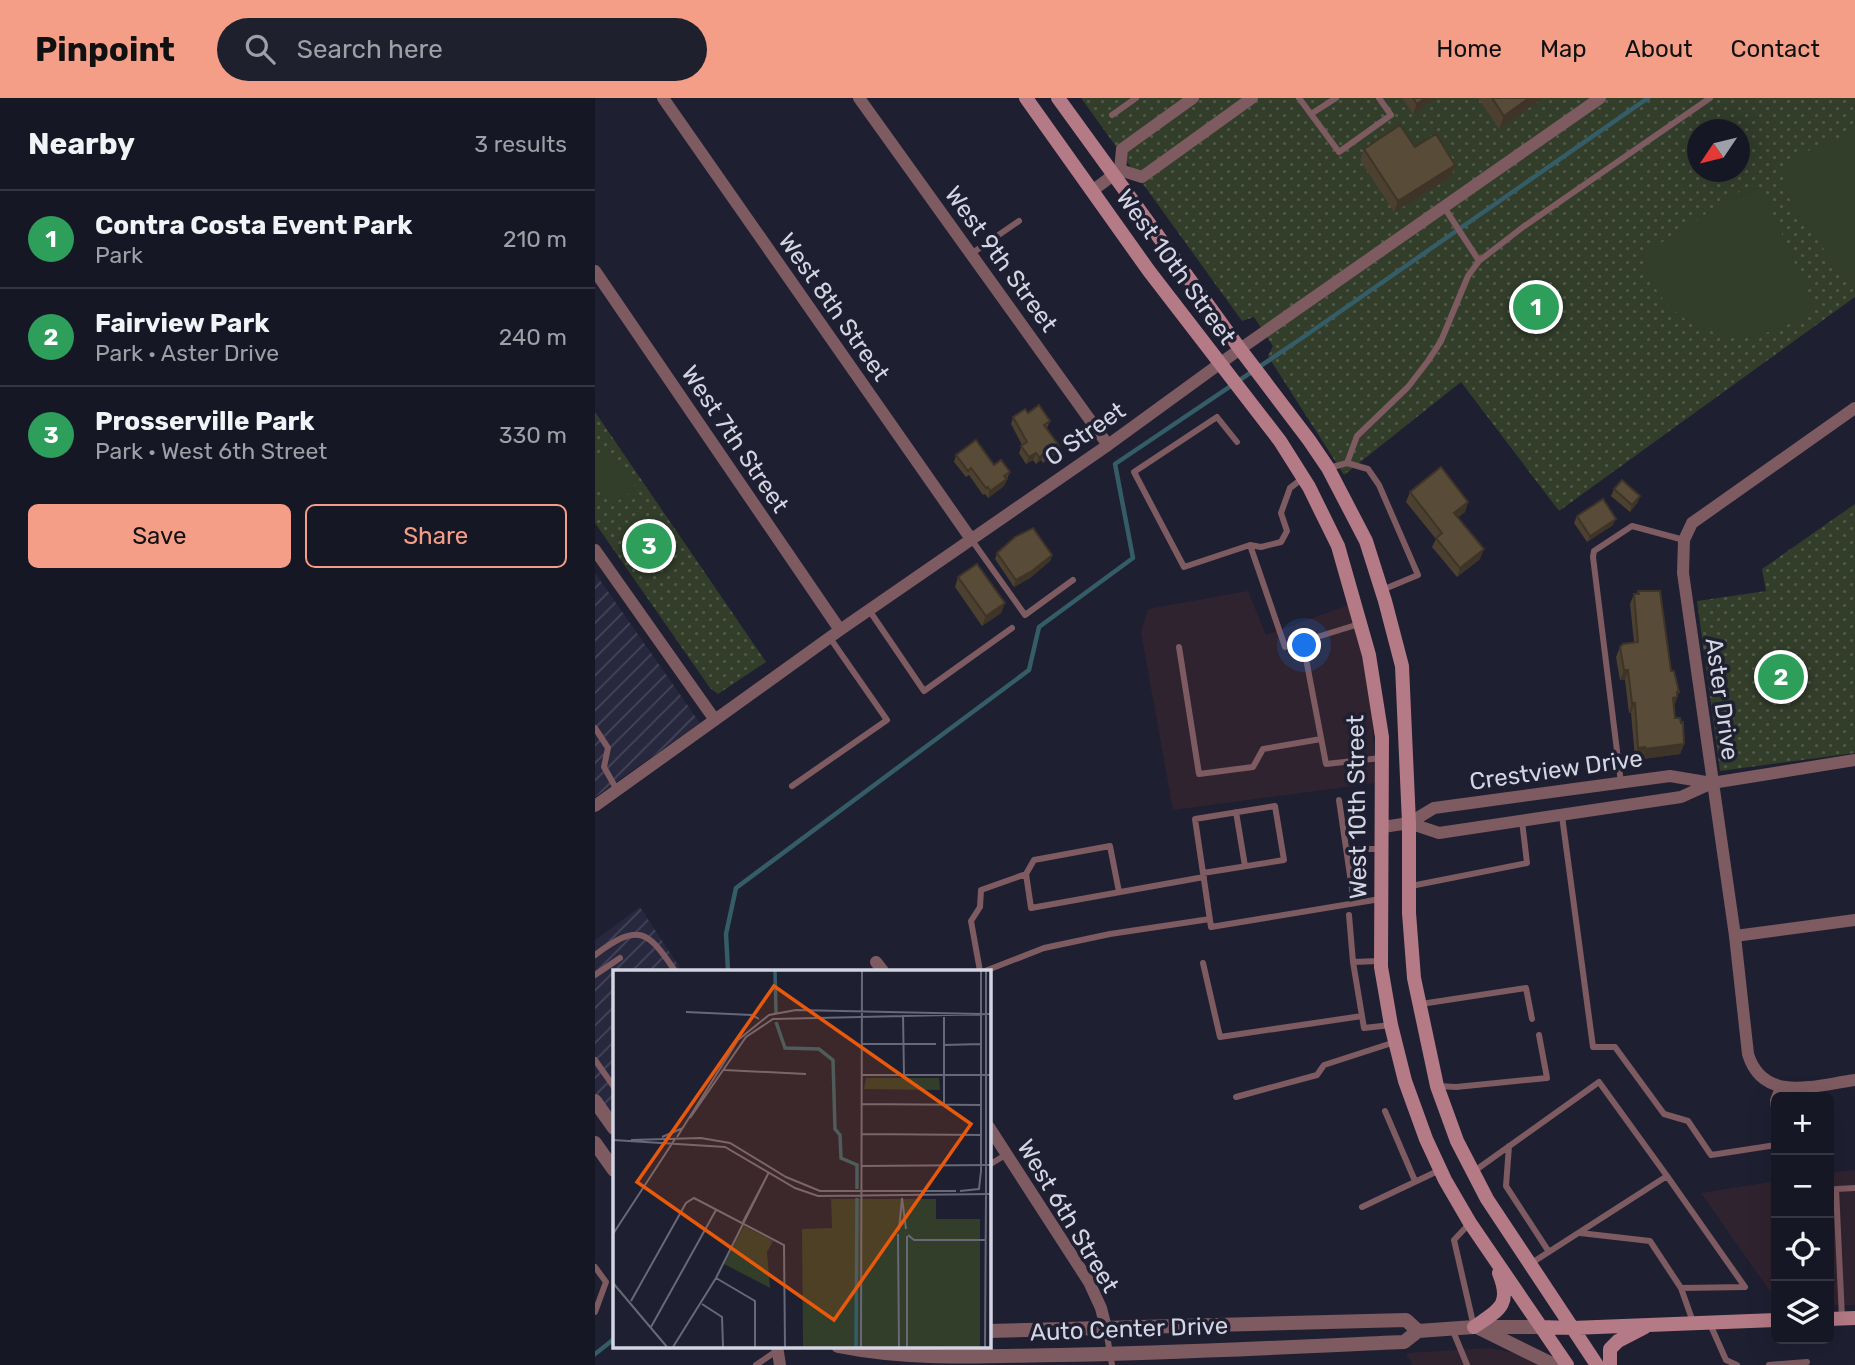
<!DOCTYPE html>
<meta charset="utf-8">
<style>
:root{--surface:#161725;--page:#1f202d;--text:#f1f3f6;--muted:#9e9fa7;--line:#353642;--accent:#f49e87}
body{margin:0;font-family:Rubik,sans-serif;background:var(--page);color:var(--text)}
.controls{position:absolute;right:21px;bottom:21px;display:grid;overflow:hidden;border-radius:10px;box-shadow:0 7px 28px #0002}
.controls button{width:63px;height:63px;display:grid;place-items:center;padding:0;border:0;border-bottom:2px solid var(--line);background:var(--surface);color:var(--text);font:35px sans-serif}
.compass{position:absolute;left:1092px;top:21px;width:63px;height:63px;border-radius:50%;background:var(--surface);box-shadow:0 7px 28px #0002;rotate:235deg}
.you{position:absolute;left:710px;top:548px;width:24px;height:24px;margin:-18px;border:5px solid #fff;border-radius:50%;background:#1a73e8;box-shadow:0 0 0 10px #1a73e833}
.badge{display:grid;place-items:center;width:46px;height:46px;border-radius:50%;background:var(--accent);color:#fff;font-size:23px;font-weight:700}
.pin{position:absolute;translate:-50% -50%;border:4px solid #fff;box-shadow:0 2px 7px #0006}
.list{margin:0;padding:0;list-style:none}
h2{display:flex;justify-content:space-between;align-items:center;height:91px;margin:0;padding:0 28px;font-size:30px}
h2 small{font-size:23px;font-weight:400;color:var(--muted)}
.list li{display:grid;grid-template-columns:46px 1fr auto;gap:21px;align-items:center;box-sizing:border-box;height:98px;padding:0 28px;border-top:2px solid var(--line)}
.list b{display:block;font-size:26px;white-space:nowrap}
.list p{margin:0;font-size:23px;white-space:nowrap;color:var(--muted)}
.list em{font-size:23px;font-style:normal;color:var(--muted)}
.actions{display:flex;gap:14px;padding:21px 28px}
.actions a{flex:1;padding:16px 0;border:2px solid var(--accent);border-radius:10px;text-align:center;font-size:24px;color:var(--accent)}
.actions .main{background:var(--accent);color:#111}
.icon{flex:none;width:38px;height:38px;fill:none;stroke:currentColor;stroke-width:2;stroke-linecap:round;stroke-linejoin:round}
.map{position:relative;flex:none;width:1260px;height:1267px;overflow:hidden}
header{display:flex;align-items:center;gap:42px;box-sizing:border-box;height:98px;padding:0 35px;background:var(--accent);color:#111}
header strong{font-size:33px}
nav{display:flex;gap:38px;margin-inline-start:auto;font-size:24px}
.search{width:490px;height:63px;background:var(--page);display:flex;align-items:center;gap:18px;box-sizing:border-box;padding:0 24px;border-radius:38px;color:var(--muted);font-size:26px}
main{display:flex}
aside{flex:1;background:var(--surface)}
.map>svg:first-child{display:block}
</style>
<header>
<strong>Pinpoint</strong>
<div class="search"><svg class="icon" aria-label="search" viewBox="0 0 24 24"><circle cx="10" cy="10" r="6"/><path d="M15 15l6 6"/></svg>Search here</div>
<nav><a>Home</a><a>Map</a><a>About</a><a>Contact</a></nav>
</header>
<main>
<aside>
<h2>Nearby<small>3 results</small></h2>
<ul class="list">
<li><span class="badge" style="background:#2e9e5b">1</span><div><b>Contra Costa Event Park</b><p>Park</p></div><em>210 m</em></li>
<li><span class="badge" style="background:#2e9e5b">2</span><div><b>Fairview Park</b><p>Park · Aster Drive</p></div><em>240 m</em></li>
<li><span class="badge" style="background:#2e9e5b">3</span><div><b>Prosserville Park</b><p>Park · West 6th Street</p></div><em>330 m</em></li>
</ul>
<div class="actions"><a class="main">Save</a><a>Share</a></div>
</aside>
<div class="map">
<svg width="1260" height="1267" viewBox="0 0 1260 1267">
<defs>
<pattern id="industrial-furrows" width="10" height="10" patternUnits="userSpaceOnUse" patternTransform="scale(1.75)"><rect width="10" height="10" fill="#27273e"/><path d="M-1 1l2-2M0 10L10 0M9 11l2-2" fill="none" stroke="#45455a"/></pattern>
<pattern id="park-dots" width="8" height="8" patternUnits="userSpaceOnUse" patternTransform="scale(1.75)"><rect width="8" height="8" fill="#323d2a"/><path d="M2 2h.1M6 6h.1" fill="none" stroke="#4f5849" stroke-width="1.8" stroke-linecap="round"/></pattern>
</defs>
<rect width="100%" height="100%" fill="#1e1f31"/>
<path fill="#302330" d="M 653,493 L 671,537 L 756,506 L 776,596 L 781,685 L 578,712 L 546,534 L 553,511 Z
M 1260,1072 L 1260,1207 L 1234,1207 L 1234,1075 Z
M 1181,1083 L 1181,1202 L 1106,1095 Z
M 894,1250 L 935,1258 L 947,1267 L 818,1267 L 812,1258 L 812,1255 Z"/>
<path fill="url(#industrial-furrows)" d="M 0,475 L 105,625 L 0,699 Z
M 45,809 L 87,873 L 19,873 L 19,1021 L 0,994 L 0,842 Z"/>
<path fill="url(#park-dots)" fill-rule="evenodd" d="M 486,0 L 1260,0 L 1260,199 L 964,413 L 866,284 L 749,377 L 673,258 L 678,248 L 659,219 L 647,223 ZM 1102,32 L 1144,32 L 1144,74 L 1102,74 Z
M 0,314 L 171,564 L 123,596 L 115,590 L 0,425 Z
M 1260,406 L 1260,655 L 1125,673 L 1102,503 L 1171,493 L 1167,471 Z"/>
<path fill="#323d2a" d="M 1260,33 L 1260,182 L 1255,185 C 1239,163 1197,114 1190,90 C 1187,81 1191,72 1197,65 C 1213,49 1240,42 1260,33 Z
M 1159,91 L 1169,96 L 1219,208 C 1175,251 1102,247 1065,197 C 1056,185 1051,172 1046,158 L 1146,93 Z
M 13,350 L 41,390 L 17,407 L 0,383 L 0,360 Z"/>
<g fill="none" stroke-linecap="round" stroke-linejoin="round">
<path stroke="#345d68" stroke-width="4.5" d="M 133,873 L 131,836 L 141,790 L 434,572 L 444,529 L 538,460 L 520,366 L 707,240 L 1053,0
M 0,1256 L 19,1241"/>
<path stroke="#7e5a61" stroke-width="6" d="M 704,0 L 744,54 L 796,17 L 784,0
M 716,16 L 741,0
M 517,17 L 541,0
M 849,109 L 884,163
M 376,156 L 424,123
M 642,344 L 622,319 L 539,374 L 589,469 L 655,447 L 690,549 L 764,526
M 752,365 L 762,338 L 813,289 L 833,263 L 846,243 L 873,178 L 884,163 L 928,129 L 1115,0
M 734,370 L 752,365 L 773,371 L 784,387 L 823,477 L 787,492
M 376,441 L 430,517 L 478,482
M 655,447 L 666,449 L 686,444 L 692,433 L 686,415 L 695,390 L 708,380
M 274,512 L 329,593 L 417,530
M 708,545 L 731,666 L 786,660
M 584,549 L 604,676 L 658,669 L 668,651 L 726,641
M 0,630 L 13,650 L 9,669 L 22,692
M 1026,685 L 998,459 L 999,453 L 1037,428 L 1089,442
M 197,688 L 292,622 L 235,540
M 744,702 L 759,805
M 641,714 L 650,768
M 967,718 L 998,949 L 1020,949 L 1069,1016 L 1093,1023 L 1116,1057 L 1181,1047
M 752,751 L 785,751
M 608,775 L 600,721 L 680,708 L 689,762 L 608,775 L 616,829 L 785,801
M 431,776 L 439,762 L 515,748 L 524,794
M 816,788 L 932,765 L 927,723
M 754,817 L 758,864 L 784,863
M 0,857 C 43,825 52,831 80,873
M 758,864 L 769,930 L 796,927
M 608,865 L 625,939 L 767,918
M 385,873 L 376,823 L 385,809 L 386,792 L 431,776 L 436,810 L 609,779
M 390,873 L 449,850 L 515,836 L 615,821
M 0,877 L 25,860
M 826,906 L 931,890 L 937,921
M 0,962 L 19,989
M 844,988 L 861,989 L 952,980 L 944,937
M 641,999 L 722,977 L 729,967 L 800,944
M 790,1013 L 820,1083
M 1181,1029 L 1178,1002 L 1183,989
M 914,1048 L 911,1088 L 954,1154
M 394,1067 L 412,1056
M 878,1074 L 1004,984 L 1072,1078
M 767,1109 L 845,1072
M 874,1126 L 859,1142 L 879,1229
M 985,1135 L 1055,1143 L 1086,1190 L 1098,1224
M 935,1166 L 1072,1078 L 1150,1189 L 1086,1190
M 0,1169 L 11,1184 L 0,1214
M 1247,1220 L 1241,1091 L 1260,1090
M 1115,1226 L 1131,1262 L 1142,1267
M 511,1232 L 517,1267
M 858,1233 L 872,1267
M 161,1267 L 183,1252
M 1174,1267 L 1212,1264"/>
<path stroke="#7e5a61" stroke-width="12" d="M 68,0 L 376,441
M 264,0 L 513,347
M 598,0 L 527,51 L 525,72 L 547,79 L 657,0
M 497,93 L 525,72
M 0,173 L 245,532
M 1260,310 L 1097,425 L 1089,442 L 1088,475 L 1140,838 L 1153,956 C 1168,1006 1221,987 1260,982
M 0,452 L 120,622
M 0,708 L 245,532 L 513,347 L 645,251 L 1005,0
M 814,725 L 844,735 L 1086,699 L 1117,685 L 1260,662
M 788,729 L 814,725 L 839,710 L 1075,678 L 1117,685
M 1140,838 L 1260,822
M 281,864 L 288,873
M 394,1029 L 494,1184 L 506,1210 L 511,1230
M 182,1248 L 185,1267"/>
<path stroke="#7e5a61" stroke-width="14" d="M 0,1003 L 19,1030
M 0,1045 L 19,1072
M 884,1230 L 959,1267
M 394,1233 L 811,1222 L 823,1233
M 243,1248 C 317,1263 389,1258 465,1257 C 580,1255 695,1249 809,1244 L 823,1233 L 879,1229 L 946,1229"/>
<path stroke="#b47a85" stroke-width="14" d="M 431,0 L 554,173 L 685,343 L 714,389 L 743,448 L 774,557 L 787,639 L 786,869 L 796,927 L 810,983 L 831,1041 L 850,1082 L 875,1125 L 972,1267
M 463,0 L 645,251 L 714,342 L 733,370 L 771,443 L 790,503 L 807,568 L 814,725 L 814,815 L 819,880 L 842,988 L 862,1043 L 892,1101 L 1002,1267
M 1234,1221 L 1260,1220
M 879,1229 C 904,1212 917,1207 904,1175
M 946,1229 L 977,1230 L 1181,1222
M 1015,1267 L 1015,1251 L 1023,1243 L 1050,1229"/>
</g>
<path fill="#4c4030" d="M 807,0 L 841,0 L 818,16 Z
M 883,0 L 946,0 L 945,2 L 904,31 Z
M 820,49 L 856,79 L 799,114 L 765,62 L 769,51 Z
M 433,315 L 455,323 L 452,330 L 463,355 L 448,365 L 446,362 L 441,366 L 438,362 L 431,366 L 424,355 L 427,347 L 416,326 L 418,319 Z
M 361,357 L 399,367 L 415,374 L 409,388 L 393,400 L 390,396 L 388,397 L 374,377 L 371,379 L 359,364 Z
M 1019,391 L 1043,404 L 1035,414 L 1016,398 Z
M 815,394 L 873,404 L 870,414 L 863,419 L 885,461 L 862,479 L 837,449 L 841,441 L 811,404 Z
M 982,418 L 1018,427 L 992,444 L 979,425 Z
M 402,455 L 457,457 L 455,463 L 435,480 L 419,489 L 400,461 Z
M 363,479 L 410,505 L 406,515 L 387,528 L 360,489 Z
M 1043,493 L 1084,594 L 1079,608 L 1080,620 L 1089,646 L 1085,656 L 1047,661 L 1046,659 L 1040,660 L 1036,615 L 1034,615 L 1030,582 L 1025,582 L 1021,559 L 1025,549 L 1039,544 L 1035,506 L 1039,496 L 1042,496 Z"/>
<path fill="#3e3427" d="M 830,0 L 841,0 L 818,16 L 822,6 Z
M 934,0 L 946,0 L 945,2 L 904,31 L 909,18 Z
M 860,67 L 856,79 L 799,114 L 803,103 Z
M 465,349 L 463,355 L 448,365 L 451,359 Z
M 441,355 L 438,362 L 431,366 L 434,359 Z
M 449,356 L 446,362 L 441,366 L 444,359 Z
M 412,381 L 409,388 L 393,400 L 395,393 Z
M 1045,398 L 1043,404 L 1035,414 L 1037,407 Z
M 873,404 L 870,414 L 856,425 L 859,415 Z
M 1021,421 L 1018,427 L 992,444 L 995,438 Z
M 889,451 L 885,461 L 862,479 L 865,470 Z
M 457,457 L 455,463 L 435,480 L 419,489 L 421,482 Z
M 410,505 L 406,515 L 387,528 L 391,518 Z
M 1029,572 L 1033,572 L 1030,582 L 1025,582 Z
M 1082,594 L 1084,594 L 1079,609 L 1078,600 Z
M 1037,605 L 1040,605 L 1036,615 L 1034,615 Z
M 1089,646 L 1085,656 L 1047,661 L 1050,651 Z
M 1050,649 L 1046,659 L 1040,660 L 1043,650 Z"/>
<path fill="#584b38" stroke="#3e3427" stroke-width="2" d="M 818,0 L 830,0 L 822,6 Z
M 897,0 L 934,0 L 909,18 Z
M 805,27 L 820,49 L 841,36 L 860,67 L 803,103 L 769,51 Z
M 444,307 L 455,323 L 449,327 L 465,349 L 451,359 L 449,356 L 444,359 L 441,355 L 434,359 L 426,348 L 432,344 L 418,319 L 430,311 L 433,315 Z
M 381,342 L 399,367 L 406,362 L 415,374 L 409,378 L 412,381 L 395,393 L 393,389 L 391,390 L 376,370 L 373,373 L 361,357 Z
M 846,369 L 873,404 L 859,415 L 889,451 L 865,470 L 841,440 L 847,435 L 815,394 Z
M 1027,382 L 1045,398 L 1037,407 L 1019,391 Z
M 1008,401 L 1021,421 L 995,438 L 982,418 Z
M 438,430 L 457,457 L 437,473 L 421,482 L 402,455 L 420,439 Z
M 382,466 L 410,505 L 391,518 L 363,479 Z
M 1043,493 L 1065,493 L 1076,573 L 1079,573 L 1084,594 L 1082,594 L 1082,599 L 1078,600 L 1080,620 L 1085,620 L 1086,625 L 1088,624 L 1089,646 L 1050,651 L 1050,649 L 1043,650 L 1040,605 L 1037,605 L 1033,572 L 1029,572 L 1025,549 L 1028,546 L 1043,544 L 1039,496 L 1044,496 Z"/>
<g text-anchor="middle" stroke-width="7" stroke-linejoin="round" paint-order="stroke">
<g font-size="24" fill="#d4d5e2" stroke="#1e1f31">
<text transform="translate(406 161) rotate(54)" y="8">West 9th Street</text>
<text transform="translate(581 169) rotate(54)" y="8">West 10th Street</text>
<text transform="translate(239 209) rotate(55)" y="8">West 8th Street</text>
<text transform="translate(490 336) rotate(-35)" y="8">O Street</text>
<text transform="translate(140 341) rotate(56)" y="8">West 7th Street</text>
<text transform="translate(1127 601) rotate(82)" y="8">Aster Drive</text>
<text transform="translate(961 672) rotate(-8)" y="8">Crestview Drive</text>
<text transform="translate(762 709) rotate(-91)" y="8">West 10th Street</text>
<text transform="translate(473 1118) rotate(59)" y="8">West 6th Street</text>
<text transform="translate(534 1231) rotate(-2)" y="8">Auto Center Drive</text>
</g>
</g>
<g transform="translate(18 872)">
<rect width="378" height="378" fill="#1e1f31"/>
<path d="M 253,108 L 326,108 L 327,120 L 251,119 ZM 218,229 L 323,229 L 323,249 L 367,249 L 367,377 L 190,377 L 189,259 L 219,258 ZM 131,256 L 160,271 L 154,282 L 157,318 L 111,294 Z" fill="#323d2a"/>
<path d="M 211,298 L 219,299 L 217,324 L 193,321 L 197,305 ZM 192,329 L 216,331 L 214,355 L 195,347 ZM 192,358 L 215,361 L 213,377 L 195,377 Z" fill="#323d2a"/>
<path fill="none" stroke="#345d68" stroke-width="3.5" d="M 162,1 L 163,43M 163,52 L 172,78 L 206,79 L 220,90 L 222,159 L 227,165 L 228,188 L 244,195 L 244,219M 243,377 L 244,228"/>
<path fill="none" stroke="#676878" stroke-width="2" d="M 73,42 L 139,45 L 146,49M 290,45 L 291,105M 248,74 L 323,74M 331,75 L 368,74M 111,100 L 193,104M 248,105 L 378,105M 248,134 L 368,135M 331,135 L 331,45M 77,148 L 133,67 L 160,49 L 378,44M 248,164 L 368,165M 49,167 L 70,158M 64,167 L 125,70 L 156,45 L 183,40 L 368,44M 0,170 L 112,177 L 182,218 L 205,226 L 378,224M 18,170 L 88,168 L 117,173 L 173,207 L 207,221 L 343,221M 248,196 L 378,195M 368,202 L 368,1M 347,221 L 366,219 L 368,201M 373,224 L 373,1M 130,252 L 156,202M 286,260 L 289,228 L 293,259M 0,264 L 62,169M 285,264 L 286,377M 295,265 L 301,270 L 373,270M 294,266 L 294,377M 103,308 L 142,331 L 142,377M 0,313 L 54,377M 18,331 L 73,233 L 81,228 L 171,275 L 172,377M 89,334 L 109,347 L 110,377M 38,357 L 103,240M 60,377 L 103,308 L 156,202M 248,377 L 249,1M 372,377 L 373,224"/>
<path fill="#e8590c" fill-opacity="0.15" stroke="#e8590c" stroke-width="3.5" d="M 161,16 L 358,154 L 221,350 L 24,212 Z"/>
<rect width="378" height="378" fill="none" stroke="#d4d5e2" stroke-width="3.5"/>
</g>
</svg>
<div class="controls">
<button>+</button>
<button>−</button>
<button><svg class="icon" aria-label="locate" viewBox="0 0 24 24"><circle cx="12" cy="12" r="6"/><path d="M12 2v4M12 18v4M2 12h4M18 12h4"/></svg></button>
<button><svg class="icon" aria-label="layers" viewBox="0 0 24 24"><path d="M12 4l9 5-9 5-9-5zM3 14l9 5 9-5"/></svg></button>
</div>
<svg class="compass" viewBox="-18 -18 36 36"><path d="M0-13l5 13h-10z" fill="#e53935"/><path d="M0 13l5-13h-10z" fill="#9e9fa7"/></svg>
<div class="you"></div>
<div class="pin badge" style="left:941px;top:209px;background:#2e9e5b">1</div>
<div class="pin badge" style="left:1186px;top:579px;background:#2e9e5b">2</div>
<div class="pin badge" style="left:54px;top:448px;background:#2e9e5b">3</div>
</div>
</main>
